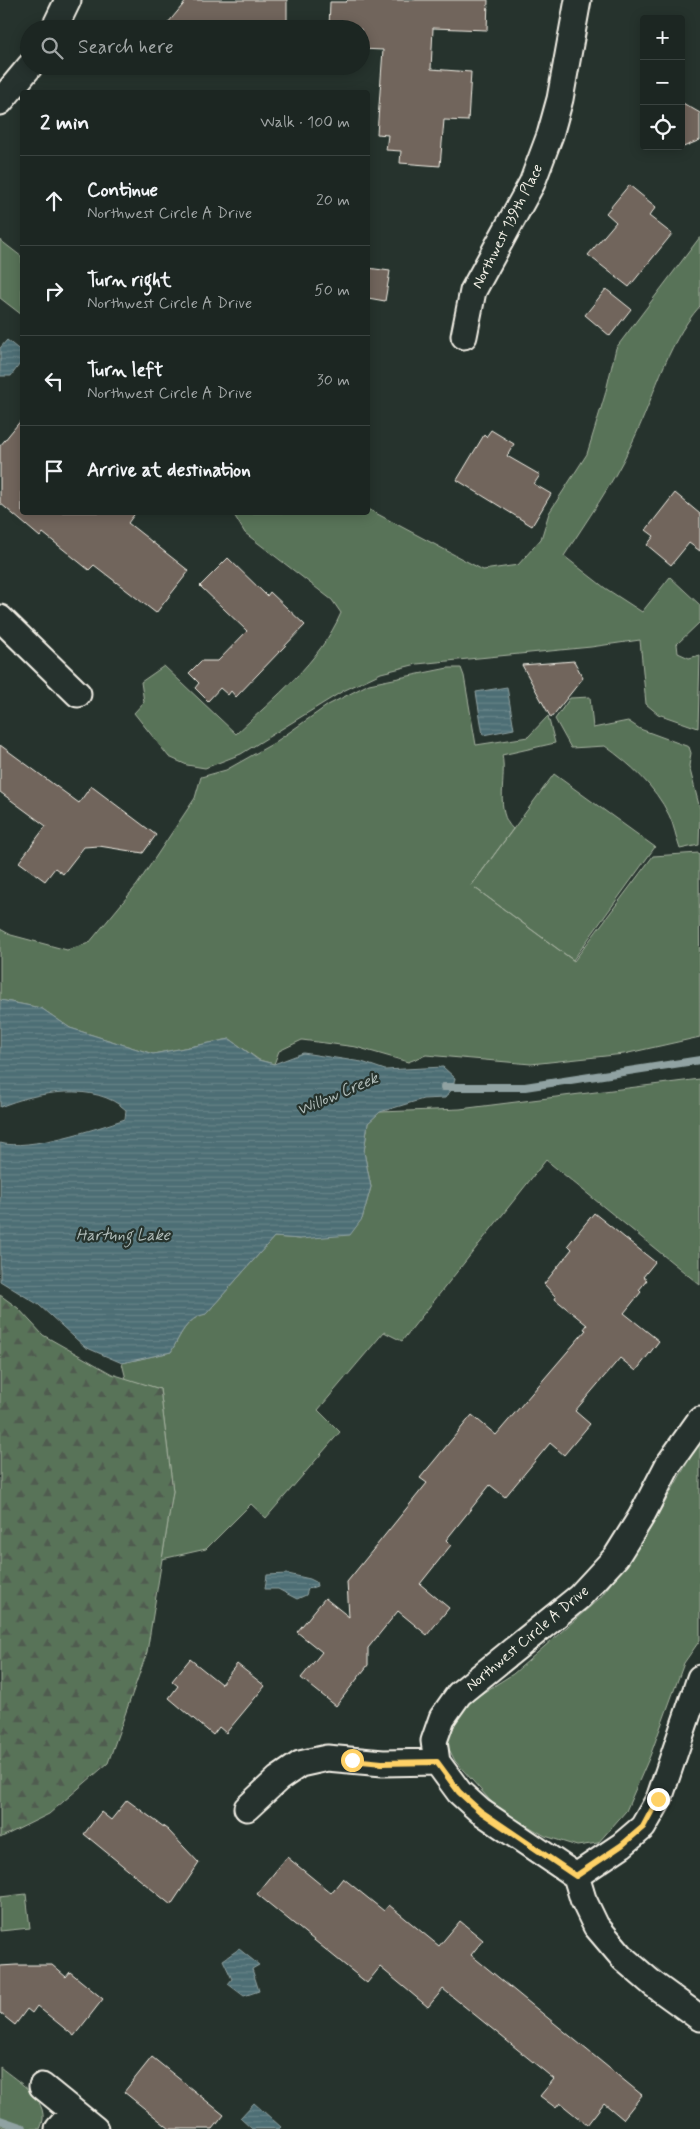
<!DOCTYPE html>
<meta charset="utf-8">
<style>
:root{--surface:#1c2622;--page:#252e2a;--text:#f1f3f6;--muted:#a0a5a5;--line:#3a4340}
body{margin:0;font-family:Mynerve,sans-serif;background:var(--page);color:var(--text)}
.controls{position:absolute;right:15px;top:15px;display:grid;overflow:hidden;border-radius:5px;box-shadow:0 2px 12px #0003}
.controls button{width:45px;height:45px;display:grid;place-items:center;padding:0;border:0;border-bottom:1px solid var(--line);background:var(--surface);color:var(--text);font:25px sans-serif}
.stop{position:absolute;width:15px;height:15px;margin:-11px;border:4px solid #ffd166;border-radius:50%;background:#fff}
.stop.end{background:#ffd166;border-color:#fff;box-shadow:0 1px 5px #0008}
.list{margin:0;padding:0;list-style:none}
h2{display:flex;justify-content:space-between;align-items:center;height:65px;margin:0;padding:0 20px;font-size:21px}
h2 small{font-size:16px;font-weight:400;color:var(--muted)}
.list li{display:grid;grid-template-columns:32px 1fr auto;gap:15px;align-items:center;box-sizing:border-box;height:90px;padding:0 20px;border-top:1px solid var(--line)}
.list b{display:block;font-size:19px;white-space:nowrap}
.list p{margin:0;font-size:16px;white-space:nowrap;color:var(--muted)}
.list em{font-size:16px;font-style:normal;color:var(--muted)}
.icon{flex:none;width:28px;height:28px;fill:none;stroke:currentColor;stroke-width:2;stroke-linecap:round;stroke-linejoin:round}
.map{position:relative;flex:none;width:700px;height:2129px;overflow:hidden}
.search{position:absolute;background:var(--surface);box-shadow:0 2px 12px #0003;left:20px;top:20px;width:350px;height:55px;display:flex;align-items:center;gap:12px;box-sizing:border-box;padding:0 18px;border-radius:28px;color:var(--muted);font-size:19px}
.panel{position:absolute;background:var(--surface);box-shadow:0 2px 12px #0003;left:20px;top:90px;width:350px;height:425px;border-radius:5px}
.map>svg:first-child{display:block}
</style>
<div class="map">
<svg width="700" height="2129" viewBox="0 0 700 2129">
<defs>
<pattern id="forest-firs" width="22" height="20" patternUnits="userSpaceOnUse" patternTransform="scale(1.25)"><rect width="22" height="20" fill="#587359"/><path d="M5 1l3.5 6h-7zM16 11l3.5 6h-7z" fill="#505b4f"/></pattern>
<pattern id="water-rules" width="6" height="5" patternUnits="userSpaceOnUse" patternTransform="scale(1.25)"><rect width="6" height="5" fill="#4d6e74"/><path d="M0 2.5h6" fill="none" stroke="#678388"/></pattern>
</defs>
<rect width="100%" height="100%" fill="#26332d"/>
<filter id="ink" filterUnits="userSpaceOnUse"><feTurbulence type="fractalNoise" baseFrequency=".02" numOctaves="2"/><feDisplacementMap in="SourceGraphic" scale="10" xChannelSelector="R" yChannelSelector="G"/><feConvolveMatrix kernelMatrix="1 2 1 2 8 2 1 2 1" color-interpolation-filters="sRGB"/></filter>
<g filter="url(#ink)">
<path fill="#587359" stroke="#a6b2a0" d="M 700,237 L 700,306 C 664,347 654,400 630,447 C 612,485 587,520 564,556 L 605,588 L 642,612 L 670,577 L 700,605 L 700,622 L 677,644 L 678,653 L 689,658 L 700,655 L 698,728 L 658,714 L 646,704 L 640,640 L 591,647 L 417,664 L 381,673 L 343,691 L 241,754 L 205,768 L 187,765 L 169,757 L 134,713 L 144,702 L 141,682 L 164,666 L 236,734 C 274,698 320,662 341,613 L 332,600 L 245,533 L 233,513 L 368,512 L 368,509 L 483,570 L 518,565 L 541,539 L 549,513 L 587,454 L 605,395 L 616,348 Z
M 0,240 L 22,257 L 22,315 L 0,298 Z
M 448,668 L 461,668 L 464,676 L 476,745 L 528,737 L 548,716 L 555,743 L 502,755 C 507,778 494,811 513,829 L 471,886 L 554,774 L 655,847 L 573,960 L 475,888 L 574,961 L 653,856 L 699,853 L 700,1037 L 624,1054 L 531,1064 L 426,1055 L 408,1062 L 356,1047 L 302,1040 L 279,1051 L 274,1064 L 259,1060 L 230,1039 L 153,1054 L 70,1028 L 41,1008 L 0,1000 L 0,929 L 11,935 L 67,950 L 89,943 L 137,885 L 195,798 L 201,777 L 226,770 L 274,743 L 328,705 L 369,684 Z
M 590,697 L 593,728 L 628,721 L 640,729 L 689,747 L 691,753 L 689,766 L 700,809 L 699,845 L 680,849 C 676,838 674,825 669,815 C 655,786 630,764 605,746 L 571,748 L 555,719 L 570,698 Z
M 700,1079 L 700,1285 L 546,1160 L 402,1341 L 384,1332 L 318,1410 L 340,1432 L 266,1518 L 251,1504 L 206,1549 L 162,1559 L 173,1491 L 160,1389 L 126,1379 L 122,1363 L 171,1352 C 180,1336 186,1318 206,1314 L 274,1237 L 300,1239 L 362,1219 L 371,1187 L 364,1152 L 368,1123 L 380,1112 L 460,1109 Z
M 700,1440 L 700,1640 L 684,1663 L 650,1756 L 626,1811 L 598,1843 L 577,1846 L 545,1836 L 496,1807 L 455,1761 L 446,1743 L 465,1704 L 513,1674 L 600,1598 L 646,1536 Z
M 26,1894 L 30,1928 L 0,1931 L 0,1897 Z
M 0,2067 C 18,2082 54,2102 40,2129 L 15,2129 L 0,2126 Z"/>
<path fill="url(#forest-firs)" stroke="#a6b2a0" d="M 0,1295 L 18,1308 L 43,1335 L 112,1374 L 160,1389 L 173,1491 L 147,1652 L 108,1763 L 49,1814 L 0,1838 Z"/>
<path fill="url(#water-rules)" stroke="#90a2a2" d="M 7,340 L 22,352 L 22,361 L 11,376 L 0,376 L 0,348 Z
M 507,687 L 514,729 L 483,735 L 476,692 Z
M 0,1000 L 41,1008 L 70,1028 L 153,1054 L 230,1039 L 258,1060 L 274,1064 L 303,1053 L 362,1062 L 385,1070 L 443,1067 L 455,1078 L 453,1088 L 445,1098 L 423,1099 L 380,1112 L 368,1123 L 364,1152 L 371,1187 L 362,1219 L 350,1235 L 300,1239 L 274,1237 L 206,1314 C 186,1318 180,1336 171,1352 L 122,1363 L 85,1347 L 39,1305 L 0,1281 L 0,1143 C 28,1151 96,1129 125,1119 L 126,1110 C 95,1081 36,1092 0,1107 Z
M 288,1574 L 310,1579 L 316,1582 L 317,1586 L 308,1589 L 306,1595 L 297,1599 L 278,1589 L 265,1589 L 267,1575 Z
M 239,1949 L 259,1965 L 252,1969 L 259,1991 L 244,1996 L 228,1984 L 232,1979 L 223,1960 Z
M 254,2103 L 281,2127 L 279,2129 L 252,2129 L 240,2118 Z"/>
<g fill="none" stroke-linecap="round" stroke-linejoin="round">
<path stroke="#90a2a2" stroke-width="8" d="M 444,1087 L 525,1087 L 700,1060
M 0,2120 L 23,2128"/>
</g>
<path fill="#71655c" stroke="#f4f1e8" d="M 187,0 L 287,0 L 287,29 L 163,29 Z
M 348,0 L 488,0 L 487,30 L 433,28 L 431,69 L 471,72 L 468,121 L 444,120 L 440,166 L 400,163 L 401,151 L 386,150 L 388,135 L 377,134 L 383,50 L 361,49 L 361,29 L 329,29 L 330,2 L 346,2 Z
M 681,102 L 700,113 L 700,140 L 681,148 Z
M 629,185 L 656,207 L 649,216 L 672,234 L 629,287 L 588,255 L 616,222 L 606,213 Z
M 368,268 L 390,271 L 385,301 L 368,298 Z
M 606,289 L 631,309 L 610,336 L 585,315 Z
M 22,419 L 22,512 L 136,512 L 128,523 L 189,571 L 156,613 L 94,565 L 89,570 L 43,533 L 40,537 L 0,503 L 0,446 Z
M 491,430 L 514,444 L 507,456 L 540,475 L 534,484 L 551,494 L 532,526 L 457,480 L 484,435 L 486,437 Z
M 675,493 L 700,514 L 700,551 L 689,543 L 671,565 L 647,545 L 654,536 L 646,530 Z
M 228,558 L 267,596 L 270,592 L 305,625 L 236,697 L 231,691 L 228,695 L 220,688 L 208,701 L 195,688 L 199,683 L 189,673 L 201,661 L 218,661 L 247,631 L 200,586 Z
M 574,661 L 583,678 L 551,718 L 522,665 Z
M 0,745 L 79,803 L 91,786 L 156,835 L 143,853 L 99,846 L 84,847 L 63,874 L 55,868 L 45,881 L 19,862 L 46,826 L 0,792 Z
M 594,1213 L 655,1262 L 643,1277 L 647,1280 L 639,1290 L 641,1292 L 624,1313 L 659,1341 L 636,1371 L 620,1358 L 575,1411 L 590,1424 L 564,1455 L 550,1443 L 505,1497 L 490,1485 L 446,1540 L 451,1545 L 420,1584 L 449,1608 L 427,1635 L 398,1611 L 368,1648 L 368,1665 L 336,1706 L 301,1678 L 322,1652 L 297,1632 L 325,1598 L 349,1617 L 347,1582 L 427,1483 L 420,1478 L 472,1415 L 496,1435 L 586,1330 L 584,1329 L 587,1325 L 555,1299 L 556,1297 L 544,1284 L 572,1249 L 568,1245 Z
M 190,1659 L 221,1684 L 237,1664 L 265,1686 L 226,1733 L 219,1727 L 213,1735 L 169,1698 L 178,1686 L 172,1681 Z
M 127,1800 L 168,1830 L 199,1863 L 171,1905 L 84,1834 L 101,1812 L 111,1820 Z
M 287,1857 L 331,1893 L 343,1878 L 384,1911 L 389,1905 L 439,1946 L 460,1921 L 483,1940 L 471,1955 L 642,2095 L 623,2119 L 604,2103 L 587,2125 L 560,2103 L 556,2108 L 540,2096 L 554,2079 L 443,1989 L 428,2007 L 380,1967 L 367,1983 L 257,1894 Z
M 16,1965 L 52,1965 L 66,1977 L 70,1972 L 103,1999 L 74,2036 L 37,2006 L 32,2013 L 27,2009 L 15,2025 L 0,2013 L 0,1966 Z
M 152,2057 L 224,2115 L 213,2129 L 170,2129 L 124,2092 Z"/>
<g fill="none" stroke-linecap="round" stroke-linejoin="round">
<g stroke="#f4f1e8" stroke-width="29">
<path id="minor" d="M 54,29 L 68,0
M 0,102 L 30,66
M 464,336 L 473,291 L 532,183 L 550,135 L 560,99 L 578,0
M 0,618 L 78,694
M 437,1762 L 459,1792 L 480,1811 L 576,1876 L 583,1899 L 596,1926 L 624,1959 L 653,1984 L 700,2018
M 247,1808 L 278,1779 L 300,1764 L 327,1758 L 383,1763 L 437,1762 L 434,1741 L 442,1718 L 459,1694 L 579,1597 L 616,1557 L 641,1517 L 668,1465 L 700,1420
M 576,1876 L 622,1845 L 643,1827 L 659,1799 L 700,1678
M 42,2086 L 95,2129
M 58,2129 L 73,2112"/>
</g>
<use href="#minor" stroke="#26332d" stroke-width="25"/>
</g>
</g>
<g fill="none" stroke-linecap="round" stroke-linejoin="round" filter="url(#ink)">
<path stroke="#ffd166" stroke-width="6" d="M 352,1760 L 382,1763 L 437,1762 L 459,1792 L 480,1811 L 576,1876 L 622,1845 L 643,1827 L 658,1799"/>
</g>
<g text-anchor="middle" stroke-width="4.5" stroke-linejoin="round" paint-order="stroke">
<g font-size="15" fill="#f4f1e8" stroke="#26332d">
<text transform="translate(507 226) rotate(-63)" y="5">Northwest 139th Place</text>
<text transform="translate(527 1638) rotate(-40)" y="5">Northwest Circle A Drive</text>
</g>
<g font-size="16" font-style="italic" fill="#b1bdba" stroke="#26332d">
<text transform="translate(337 1093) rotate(-23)" y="6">Willow Creek</text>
<text x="123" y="1240">Hartung Lake</text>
</g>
</g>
</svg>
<div class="controls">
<button>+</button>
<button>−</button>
<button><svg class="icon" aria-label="locate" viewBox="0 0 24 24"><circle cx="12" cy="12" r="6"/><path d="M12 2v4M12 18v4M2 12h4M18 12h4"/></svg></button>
</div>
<div class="stop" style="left:352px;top:1760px"></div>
<div class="stop end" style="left:658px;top:1799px"></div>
<div class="search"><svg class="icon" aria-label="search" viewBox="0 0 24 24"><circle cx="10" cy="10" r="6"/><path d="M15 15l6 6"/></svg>Search here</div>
<section class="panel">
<h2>2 min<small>Walk · 100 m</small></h2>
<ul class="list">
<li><svg class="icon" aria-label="ahead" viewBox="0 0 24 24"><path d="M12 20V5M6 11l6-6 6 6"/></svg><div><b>Continue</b><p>Northwest Circle A Drive</p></div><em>20 m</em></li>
<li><svg class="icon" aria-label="right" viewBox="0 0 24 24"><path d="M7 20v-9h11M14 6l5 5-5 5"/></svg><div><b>Turn right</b><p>Northwest Circle A Drive</p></div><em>50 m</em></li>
<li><svg class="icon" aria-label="left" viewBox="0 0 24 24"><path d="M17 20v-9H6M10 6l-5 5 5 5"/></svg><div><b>Turn left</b><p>Northwest Circle A Drive</p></div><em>30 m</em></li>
<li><svg class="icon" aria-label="arrive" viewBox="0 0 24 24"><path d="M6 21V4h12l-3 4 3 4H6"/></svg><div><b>Arrive at destination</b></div></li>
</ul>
</section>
</div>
